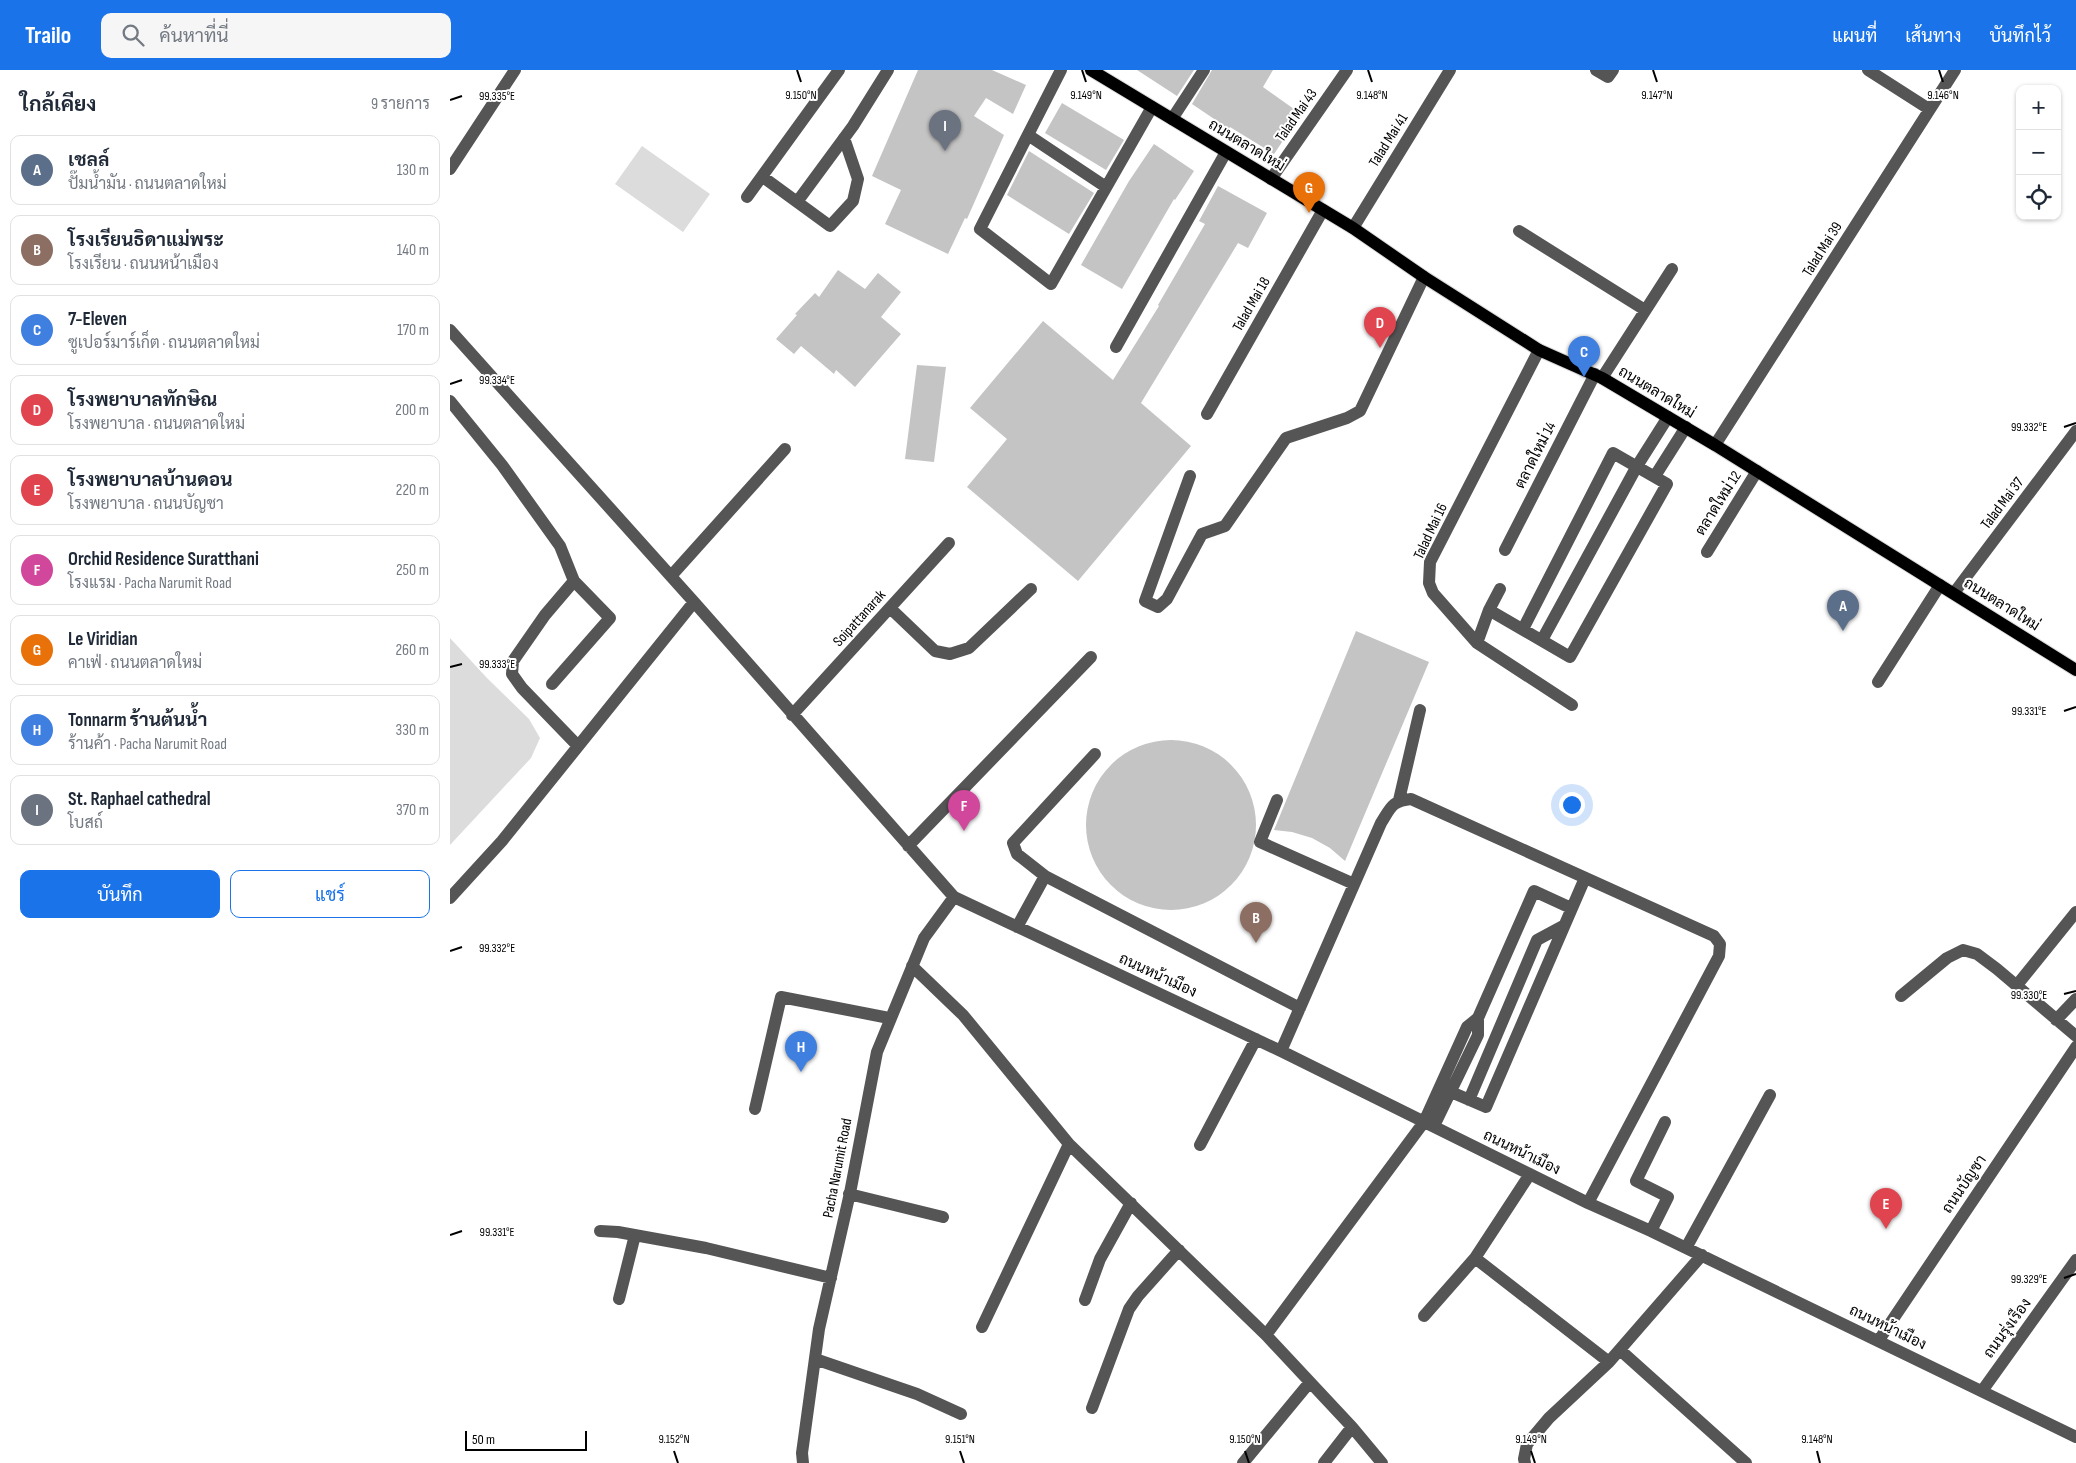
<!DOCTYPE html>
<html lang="th">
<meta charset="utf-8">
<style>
:root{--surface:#fff;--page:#f6f6f7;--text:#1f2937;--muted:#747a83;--line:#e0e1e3;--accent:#1a73e8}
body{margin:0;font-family:"Sofia Sans Condensed",Sarabun,sans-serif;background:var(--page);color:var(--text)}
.controls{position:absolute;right:15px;top:15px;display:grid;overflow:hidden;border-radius:10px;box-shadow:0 1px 4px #0004}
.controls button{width:45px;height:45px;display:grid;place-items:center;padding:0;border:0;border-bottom:1px solid var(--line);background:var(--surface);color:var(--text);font:25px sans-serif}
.scale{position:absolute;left:15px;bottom:12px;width:122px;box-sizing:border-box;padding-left:5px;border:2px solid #000;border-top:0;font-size:14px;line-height:18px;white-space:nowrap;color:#000;-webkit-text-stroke:4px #fff;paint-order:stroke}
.you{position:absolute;left:1121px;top:734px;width:18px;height:18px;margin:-12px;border:4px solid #fff;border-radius:50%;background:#1a73e8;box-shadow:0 0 0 8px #1a73e833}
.badge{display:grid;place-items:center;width:32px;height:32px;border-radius:50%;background:var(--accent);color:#fff;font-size:16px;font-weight:700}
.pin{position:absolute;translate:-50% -41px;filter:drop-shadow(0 1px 2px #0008)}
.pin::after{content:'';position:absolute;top:26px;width:18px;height:15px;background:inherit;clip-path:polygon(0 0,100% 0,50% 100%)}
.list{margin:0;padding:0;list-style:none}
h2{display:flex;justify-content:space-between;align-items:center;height:65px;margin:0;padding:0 20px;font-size:21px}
h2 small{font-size:16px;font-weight:400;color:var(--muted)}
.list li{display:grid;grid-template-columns:32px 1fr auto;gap:15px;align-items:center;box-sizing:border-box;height:70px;margin:0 10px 10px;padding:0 10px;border:1px solid var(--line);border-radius:10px}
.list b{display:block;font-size:19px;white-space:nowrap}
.list p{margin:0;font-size:16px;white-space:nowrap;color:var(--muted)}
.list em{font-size:16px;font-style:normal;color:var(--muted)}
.actions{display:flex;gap:10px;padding:15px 20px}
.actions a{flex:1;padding:11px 0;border:1px solid var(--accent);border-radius:10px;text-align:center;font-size:18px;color:var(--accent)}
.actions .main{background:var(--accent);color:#fff}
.icon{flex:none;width:28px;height:28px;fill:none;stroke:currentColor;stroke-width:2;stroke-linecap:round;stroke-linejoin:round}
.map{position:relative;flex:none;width:1626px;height:1393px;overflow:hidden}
header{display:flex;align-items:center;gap:30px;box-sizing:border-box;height:70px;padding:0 25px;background:var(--accent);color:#fff}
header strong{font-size:24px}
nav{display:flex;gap:28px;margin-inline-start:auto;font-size:18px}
.search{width:350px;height:45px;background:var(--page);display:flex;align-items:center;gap:12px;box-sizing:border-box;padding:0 18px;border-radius:10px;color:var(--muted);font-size:19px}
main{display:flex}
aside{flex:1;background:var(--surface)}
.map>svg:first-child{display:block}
</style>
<header>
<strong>Trailo</strong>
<div class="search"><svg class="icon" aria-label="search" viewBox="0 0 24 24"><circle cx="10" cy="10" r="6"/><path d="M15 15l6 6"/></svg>ค้นหาที่นี่</div>
<nav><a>แผนที่</a><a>เส้นทาง</a><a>บันทึกไว้</a></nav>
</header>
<main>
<aside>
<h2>ใกล้เคียง<small>9 รายการ</small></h2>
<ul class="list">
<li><span class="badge" style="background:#5c6f8a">A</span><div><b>เชลล์</b><p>ปั๊มน้ำมัน · ถนนตลาดใหม่</p></div><em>130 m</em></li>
<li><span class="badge" style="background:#8d6e63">B</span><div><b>โรงเรียนธิดาแม่พระ</b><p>โรงเรียน · ถนนหน้าเมือง</p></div><em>140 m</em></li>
<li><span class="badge" style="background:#3f7fe0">C</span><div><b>7-Eleven</b><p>ซูเปอร์มาร์เก็ต · ถนนตลาดใหม่</p></div><em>170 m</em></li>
<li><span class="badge" style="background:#e0444e">D</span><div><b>โรงพยาบาลทักษิณ</b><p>โรงพยาบาล · ถนนตลาดใหม่</p></div><em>200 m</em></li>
<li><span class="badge" style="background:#e0444e">E</span><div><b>โรงพยาบาลบ้านดอน</b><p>โรงพยาบาล · ถนนบัญชา</p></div><em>220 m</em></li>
<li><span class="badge" style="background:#d1479c">F</span><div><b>Orchid Residence Suratthani</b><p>โรงแรม · Pacha Narumit Road</p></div><em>250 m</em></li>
<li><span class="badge" style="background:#e8710a">G</span><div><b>Le Viridian</b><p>คาเฟ่ · ถนนตลาดใหม่</p></div><em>260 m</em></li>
<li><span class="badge" style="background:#3f7fe0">H</span><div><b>Tonnarm ร้านต้นน้ำ</b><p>ร้านค้า · Pacha Narumit Road</p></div><em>330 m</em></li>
<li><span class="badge" style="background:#6b7280">I</span><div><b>St. Raphael cathedral</b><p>โบสถ์</p></div><em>370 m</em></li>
</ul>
<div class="actions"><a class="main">บันทึก</a><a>แชร์</a></div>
</aside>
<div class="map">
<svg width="1626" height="1393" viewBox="0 0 1626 1393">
<rect width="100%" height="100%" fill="#fff"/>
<path fill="#dcdcdc" d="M 192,76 L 260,124 L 233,162 L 165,114 Z
M 0,568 L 37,608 L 79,649 L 90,668 L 81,688 L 0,775 Z"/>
<path fill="#c4c4c4" d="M 468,0 L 542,0 L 576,15 L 563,44 L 536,28 L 524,46 L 554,65 L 517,149 L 515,148 L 498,184 L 435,154 L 451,120 L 422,106 Z
M 687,0 L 744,0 L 727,26 Z
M 762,0 L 823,0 L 813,17 L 851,44 L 824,84 L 780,57 L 779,59 L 742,34 Z
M 612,33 L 674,70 L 656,100 L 595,63 Z
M 704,74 L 744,101 L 725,130 L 724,129 L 672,219 L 631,195 L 679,111 Z
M 579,81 L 644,123 L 619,164 L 557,125 Z
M 768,116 L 817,143 L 798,178 L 788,173 L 691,333 L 741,376 L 628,511 L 517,417 L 557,369 L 520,338 L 593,251 L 663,310 L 709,236 L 708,235 L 755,154 L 749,151 Z
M 388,200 L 415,219 L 428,203 L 451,222 L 431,247 L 451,264 L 405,317 L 386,300 L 384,304 L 351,276 L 344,284 L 326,269 L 347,245 L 345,244 L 365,223 L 369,227 Z
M 467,295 L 496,297 L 484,392 L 455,389 Z
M 906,561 L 979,592 L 895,791 L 880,778 L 862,768 L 842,762 L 824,760 Z
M636 755a85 85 0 1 1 170 0a85 85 0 1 1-170 0Z"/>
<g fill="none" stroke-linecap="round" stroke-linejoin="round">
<g stroke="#dbdbdb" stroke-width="14">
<path id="major" d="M 641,0 L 903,158 L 974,207 L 1089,280 L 1152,308 L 1265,375 L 1626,600"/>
</g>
<path stroke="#555" stroke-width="12" d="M 611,0 L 530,159 L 601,214 L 702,37
M 1146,0 L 1158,7 L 1163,0
M 1418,0 L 1479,39
M 722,49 L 754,0
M 578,65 L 656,117
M 0,99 L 65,0
M 313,107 L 380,156 L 403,131 L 408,109 L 394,68
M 821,109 L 897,0
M 297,127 L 389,0
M 347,132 L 403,56 L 438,0
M 903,158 L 1000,0
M 1069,161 L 1195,240
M 0,260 L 244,532 L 504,827 L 831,981 L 1138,1133 L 1201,1161 L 1626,1367
M 666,277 L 776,82
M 1089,280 L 980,492 L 979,513 L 983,523 L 1027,573 L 1122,635
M 1152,308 L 1222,199
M 0,331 L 52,395 L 110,476 L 124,511 L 95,545 L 63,591 L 62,604 L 72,618 L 128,676
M 757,344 L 873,140
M 1265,375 L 1505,0
M 740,406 L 695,531 L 708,537 L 717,529 L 752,464 L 775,456 L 836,368 L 897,348 L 910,341 L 974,207
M 1205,406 L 1236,357
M 1055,480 L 1145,304
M 1257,482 L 1307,401
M 221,506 L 335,379
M 1504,523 L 1626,361
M 440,538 L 485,581 L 500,584 L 519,578 L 581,519
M 1039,540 L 1120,587 L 1217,414 L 1163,383 L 1073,559
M 1092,570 L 1187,396 L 1218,347
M 1027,573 L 1039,540 L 1050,519
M 1428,612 L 1490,515
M 102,614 L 160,548 L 124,511
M 342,645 L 499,473
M 645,684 L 563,773 L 567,784 L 595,806 L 850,938
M 827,730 L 810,772 L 904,814
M 949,730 L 970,640
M 458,776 L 641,587
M 0,828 L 52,771 L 244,532
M 567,857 L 595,806
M 462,896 L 513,945 L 619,1074 L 816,1265 L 902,1357 L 932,1393
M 1567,915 L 1626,842
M 1451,926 L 1497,888 L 1513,880 L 1527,884 L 1547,899 L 1626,966
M 1606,950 L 1626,929
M 831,981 L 931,753 C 941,737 942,731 961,729 L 1264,866 L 1270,874 L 1269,886 L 1138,1133
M 1001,1022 L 1036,1037 L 1135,808
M 1019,1030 L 1087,870 L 1113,856
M 305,1039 L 331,927 L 439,948
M 984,1056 L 1028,965 L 1028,948 L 1084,821 L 1121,838
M 750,1075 L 806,969
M 399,1124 L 493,1147
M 150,1161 L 168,1162 L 256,1178 L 381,1208
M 1201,1161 L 1218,1127 L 1186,1111 L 1215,1052
M 1236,1178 L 1320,1025
M 1025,1188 L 1159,1292
M 169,1229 L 185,1165
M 635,1230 L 650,1189 L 681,1133
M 974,1246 L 1025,1188 L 1080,1104
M 532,1257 L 619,1074
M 816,1265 L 974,1052 L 1017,957 L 1028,948
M 1429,1270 L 1626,977
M 1170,1280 L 1296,1393
M 365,1289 L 467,1324 L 511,1344
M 1532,1321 L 1626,1190
M 642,1338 L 679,1239 L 688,1226 L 729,1180
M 353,1393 L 352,1383 L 369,1259 L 400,1123 L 427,982 L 474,868 L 504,827
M 793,1393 L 860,1312
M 874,1393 L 902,1357
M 1075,1393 L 1074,1389 L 1077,1374 L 1099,1348 L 1159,1292 L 1252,1185"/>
<use href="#major" stroke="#000" stroke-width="12"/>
</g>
<path fill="none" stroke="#000" stroke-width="2" d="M 347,0 L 351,12M 632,0 L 636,12M 918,0 L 922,12M 1203,0 L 1207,12M 1489,0 L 1493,12M 0,30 L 12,26M 0,314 L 12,310M 1614,357 L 1626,353M 0,597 L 12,594M 1614,641 L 1626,637M 0,881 L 12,877M 1614,924 L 1626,921M 0,1165 L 12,1161M 1614,1208 L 1626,1204M 224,1381 L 228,1393M 510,1381 L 514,1393M 795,1381 L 799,1393M 1081,1381 L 1085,1393M 1367,1381 L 1370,1393"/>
<g text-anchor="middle" stroke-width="4" stroke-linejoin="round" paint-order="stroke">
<g font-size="15" fill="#000" stroke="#fff">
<text transform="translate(846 45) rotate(-55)" y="5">Talad Mai 43</text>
<text transform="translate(938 70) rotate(-58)" y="5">Talad Mai 41</text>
<text transform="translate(797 75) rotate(31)" y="5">ถนนตลาดใหม่</text>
<text transform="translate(1372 179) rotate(-58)" y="5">Talad Mai 39</text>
<text transform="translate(801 234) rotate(-60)" y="5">Talad Mai 18</text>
<text transform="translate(1207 322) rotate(31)" y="5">ถนนตลาดใหม่</text>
<text transform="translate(1085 385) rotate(-63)" y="5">ตลาดใหม่ 14</text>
<text transform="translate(1268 433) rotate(-58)" y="5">ตลาดใหม่ 12</text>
<text transform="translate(1552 433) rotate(-53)" y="5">Talad Mai 37</text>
<text transform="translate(980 461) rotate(-65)" y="5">Talad Mai 16</text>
<text transform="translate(1552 534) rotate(32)" y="5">ถนนตลาดใหม่</text>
<text transform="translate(409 548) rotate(-48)" y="5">Soipattanarak</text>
<text transform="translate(708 905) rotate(25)" y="5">ถนนหน้าเมือง</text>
<text transform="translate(1072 1082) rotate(26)" y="5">ถนนหน้าเมือง</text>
<text transform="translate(387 1098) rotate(-79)" y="5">Pacha Narumit Road</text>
<text transform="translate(1514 1114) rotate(-56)" y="5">ถนนบัญชา</text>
<text transform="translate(1438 1257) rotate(26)" y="5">ถนนหน้าเมือง</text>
<text transform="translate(1557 1258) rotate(-54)" y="5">ถนนรุ่งเรือง</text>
</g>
</g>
<g font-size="12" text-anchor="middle" fill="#000" stroke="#fff" stroke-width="4" stroke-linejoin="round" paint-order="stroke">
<text x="351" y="29">9.150°N</text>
<text x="636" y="29">9.149°N</text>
<text x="922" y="29">9.148°N</text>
<text x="1207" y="29">9.147°N</text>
<text x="1493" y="29">9.146°N</text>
<text x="47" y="30">99.335°E</text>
<text x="47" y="314">99.334°E</text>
<text x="1579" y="361">99.332°E</text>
<text x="47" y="598">99.333°E</text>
<text x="1579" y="645">99.331°E</text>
<text x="47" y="882">99.332°E</text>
<text x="1579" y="929">99.330°E</text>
<text x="47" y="1166">99.331°E</text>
<text x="1579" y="1213">99.329°E</text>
<text x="224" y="1373">9.152°N</text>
<text x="510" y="1373">9.151°N</text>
<text x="795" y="1373">9.150°N</text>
<text x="1081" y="1373">9.149°N</text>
<text x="1367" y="1373">9.148°N</text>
</g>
</svg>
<div class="controls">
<button>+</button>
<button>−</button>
<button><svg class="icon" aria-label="locate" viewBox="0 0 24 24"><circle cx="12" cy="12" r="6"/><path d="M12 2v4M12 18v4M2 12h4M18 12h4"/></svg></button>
</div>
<div class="scale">50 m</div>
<div class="you"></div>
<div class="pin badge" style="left:1393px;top:561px;background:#5c6f8a">A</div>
<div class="pin badge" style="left:806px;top:873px;background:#8d6e63">B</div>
<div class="pin badge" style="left:1134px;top:307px;background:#3f7fe0">C</div>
<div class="pin badge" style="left:930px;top:278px;background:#e0444e">D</div>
<div class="pin badge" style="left:1436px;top:1159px;background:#e0444e">E</div>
<div class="pin badge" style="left:514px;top:761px;background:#d1479c">F</div>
<div class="pin badge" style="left:859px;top:143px;background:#e8710a">G</div>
<div class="pin badge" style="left:351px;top:1002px;background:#3f7fe0">H</div>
<div class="pin badge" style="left:495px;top:81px;background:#6b7280">I</div>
</div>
</main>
